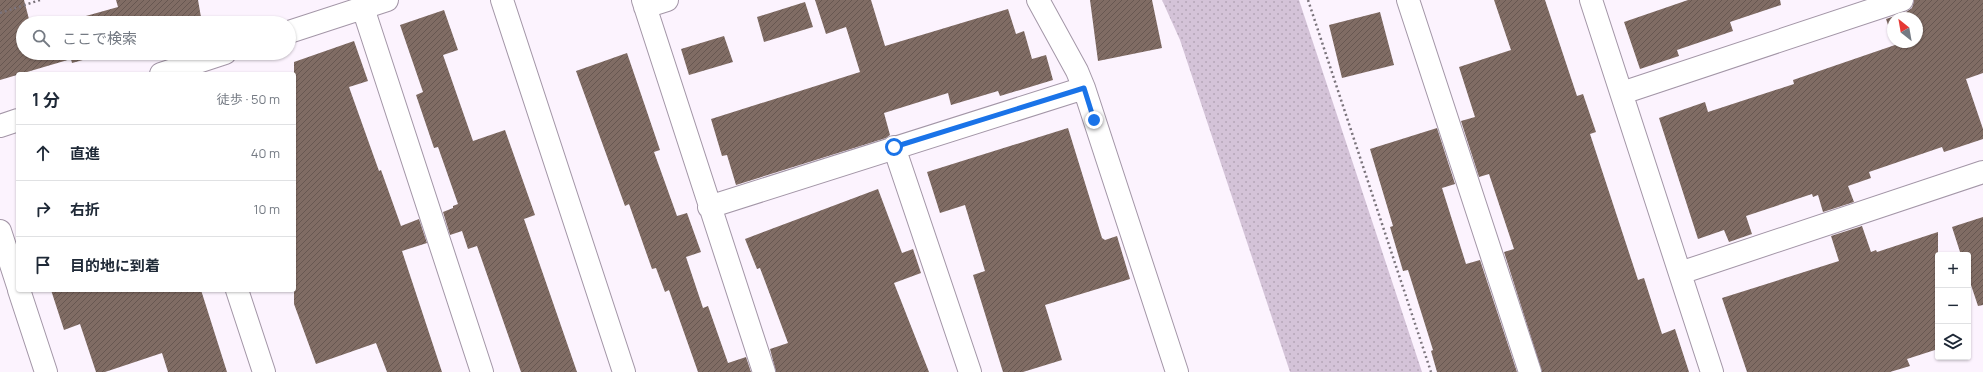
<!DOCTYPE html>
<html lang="ja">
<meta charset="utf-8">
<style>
:root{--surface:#fff;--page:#f6f6f7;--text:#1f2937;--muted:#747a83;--line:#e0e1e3}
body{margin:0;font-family:Manrope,"Noto Sans JP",sans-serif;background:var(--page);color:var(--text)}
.controls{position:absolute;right:12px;bottom:12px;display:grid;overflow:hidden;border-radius:4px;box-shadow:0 1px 3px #0004}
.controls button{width:36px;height:36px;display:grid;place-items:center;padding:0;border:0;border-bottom:1px solid var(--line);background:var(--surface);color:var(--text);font:20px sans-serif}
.compass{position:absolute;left:1887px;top:12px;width:36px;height:36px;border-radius:50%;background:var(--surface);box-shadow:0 1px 3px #0004;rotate:329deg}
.stop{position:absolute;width:12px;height:12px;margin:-9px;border:3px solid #1a73e8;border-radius:50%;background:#fff}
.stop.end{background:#1a73e8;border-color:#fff;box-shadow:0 1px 4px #0008}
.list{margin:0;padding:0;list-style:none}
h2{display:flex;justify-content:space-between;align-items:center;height:52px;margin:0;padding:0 16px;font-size:17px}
h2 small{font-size:13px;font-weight:400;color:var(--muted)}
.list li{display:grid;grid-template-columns:26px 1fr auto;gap:12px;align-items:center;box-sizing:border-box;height:56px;padding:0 16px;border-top:1px solid var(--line)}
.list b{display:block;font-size:15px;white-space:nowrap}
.list em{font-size:13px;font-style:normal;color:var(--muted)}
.icon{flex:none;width:22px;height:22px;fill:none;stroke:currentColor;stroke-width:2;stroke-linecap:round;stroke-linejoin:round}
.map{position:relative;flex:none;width:1983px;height:372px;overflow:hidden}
.search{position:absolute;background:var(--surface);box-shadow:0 1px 3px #0004;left:16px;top:16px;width:280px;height:44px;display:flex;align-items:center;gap:10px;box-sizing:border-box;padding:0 14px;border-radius:22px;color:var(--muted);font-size:15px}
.panel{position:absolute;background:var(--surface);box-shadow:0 1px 3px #0004;left:16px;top:72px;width:280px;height:220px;border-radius:4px}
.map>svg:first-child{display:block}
</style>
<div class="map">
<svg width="1983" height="372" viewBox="0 0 1983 372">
<defs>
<pattern id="grass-dots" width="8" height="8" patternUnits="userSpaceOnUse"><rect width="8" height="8" fill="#d4c3d8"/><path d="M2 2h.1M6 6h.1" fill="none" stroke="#b5a6b8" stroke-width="1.8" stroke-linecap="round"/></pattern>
<pattern id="building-hatch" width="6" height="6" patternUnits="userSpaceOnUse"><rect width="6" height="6" fill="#806c64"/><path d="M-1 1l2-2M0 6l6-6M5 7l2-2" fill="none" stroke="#675751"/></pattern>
</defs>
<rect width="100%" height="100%" fill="#fcf3fe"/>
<path fill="url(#grass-dots)" d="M 1162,0 L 1299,0 L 1422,372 L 1290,372 L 1180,40 Z"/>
<path fill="url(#building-hatch)" d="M 0,0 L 24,0 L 30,23 L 23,23 L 23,53 L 108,53 L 72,63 L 71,59 L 0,80 Z
M 116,0 L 198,0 L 202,23 L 61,23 L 118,7 Z
M 815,0 L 871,0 L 885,46 L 1008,9 L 1016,34 L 1024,31 L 1032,59 L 1046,55 L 1053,80 L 1000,96 L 998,91 L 951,105 L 948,93 L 884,113 L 890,135 L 886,138 L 736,185 L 727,155 L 722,156 L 711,119 L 860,72 L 846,27 L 826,34 Z
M 1090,0 L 1152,0 L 1162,48 L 1098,61 Z
M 1494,0 L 1545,0 L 1577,96 L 1583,94 L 1596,132 L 1590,134 L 1638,280 L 1644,278 L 1662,334 L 1675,329 L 1689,372 L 1542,372 L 1504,252 L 1514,249 L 1489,174 L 1479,177 L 1461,121 L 1475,117 L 1459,67 L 1511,50 Z
M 1688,0 L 1780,0 L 1781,5 L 1730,22 L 1733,31 L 1677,50 L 1679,56 L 1640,69 L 1624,22 Z
M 1914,0 L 1983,0 L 1983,73 L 1966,79 L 1983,129 L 1983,139 L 1944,152 L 1942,147 L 1869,172 L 1871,178 L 1848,186 L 1854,202 L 1823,212 L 1818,195 L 1813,197 L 1812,194 L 1746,216 L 1752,234 L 1729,242 L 1724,230 L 1698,239 L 1659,118 L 1705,102 L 1708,112 L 1794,84 L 1793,80 L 1895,45 L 1894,42 L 1917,42 L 1917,18 L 1893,18 L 1893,40 L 1886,19 L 1906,12 L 1912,8 Z
M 805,2 L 813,27 L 764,42 L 757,17 Z
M 444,10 L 458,50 L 443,55 L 473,141 L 505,130 L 535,215 L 524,219 L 577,372 L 521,372 L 477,246 L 468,249 L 462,231 L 450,235 L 443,212 L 453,208 L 453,206 L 458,204 L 438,147 L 434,148 L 416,95 L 423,92 L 400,25 Z
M 1380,12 L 1394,65 L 1342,78 L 1329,25 Z
M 724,36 L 733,62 L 689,75 L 681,49 Z
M 354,41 L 368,81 L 349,87 L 379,171 L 381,170 L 401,226 L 419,219 L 427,243 L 402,251 L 442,372 L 387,372 L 376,343 L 316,364 L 294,304 L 294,62 Z
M 627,53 L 660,150 L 654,152 L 677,216 L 687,213 L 701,252 L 686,257 L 703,308 L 708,306 L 728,363 L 746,357 L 751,372 L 698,372 L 669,290 L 665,292 L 656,268 L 652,269 L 629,204 L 625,206 L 576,71 Z
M 1068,128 L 1102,238 L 1105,240 L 1117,236 L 1130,279 L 1045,305 L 1062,360 L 1023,372 L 1003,372 L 973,275 L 985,271 L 965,205 L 940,213 L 927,172 Z
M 1437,128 L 1455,184 L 1442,188 L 1466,264 L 1480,260 L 1517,372 L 1437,372 L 1431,351 L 1433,350 L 1408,270 L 1403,271 L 1390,227 L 1393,226 L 1370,149 Z
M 878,189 L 902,253 L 913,249 L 921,273 L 894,283 L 929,372 L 776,372 L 770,349 L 788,343 L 760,268 L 757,269 L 745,239 Z
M 1983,217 L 1983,305 L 1978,306 L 1968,276 L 1968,255 L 1961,255 L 1952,227 Z
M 1862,226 L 1871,252 L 1876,250 L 1877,252 L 1938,232 L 1938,349 L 1907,359 L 1910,366 L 1890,372 L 1747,372 L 1722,298 L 1839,261 L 1831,236 Z
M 51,290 L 201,290 L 227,372 L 168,372 L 162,353 L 105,372 L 96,372 L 80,324 L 64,330 Z"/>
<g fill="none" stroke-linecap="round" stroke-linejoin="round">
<g stroke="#a396a7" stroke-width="24">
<path id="street" d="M 643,0 L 764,372
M 1038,0 L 1077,71 L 1084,88 L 1177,372
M 1408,0 L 1530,372
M 1591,0 L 1712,372
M 645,7 L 667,0
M 363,8 L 482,372
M 289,32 L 387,0
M 161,74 L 225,53
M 1622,93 L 1902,0
M 0,126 L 18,120
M 894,147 L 970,372
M 709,207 L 1084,88
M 0,231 L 18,286
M 1680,273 L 1983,172
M 19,290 L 46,372
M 237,290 L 264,372"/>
</g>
<g stroke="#a396a7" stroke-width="24">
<path id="secondary" d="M 502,0 L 624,372"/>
</g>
<path stroke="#7b747c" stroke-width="2.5" stroke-dasharray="2 3" stroke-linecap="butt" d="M 1308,0 L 1431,372
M 0,13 L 40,0"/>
<use href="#street" stroke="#fff" stroke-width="22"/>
<use href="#secondary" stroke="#fff" stroke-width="22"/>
</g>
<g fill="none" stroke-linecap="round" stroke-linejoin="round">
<path stroke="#1a73e8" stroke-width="5" d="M 894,147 L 1084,88 L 1094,120"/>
</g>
</svg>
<div class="controls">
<button>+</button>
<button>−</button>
<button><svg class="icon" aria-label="layers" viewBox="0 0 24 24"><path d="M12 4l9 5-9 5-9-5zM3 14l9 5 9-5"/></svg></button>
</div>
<svg class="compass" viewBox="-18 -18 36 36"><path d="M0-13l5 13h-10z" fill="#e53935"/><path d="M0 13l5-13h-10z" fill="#747a83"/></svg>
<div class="stop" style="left:894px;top:147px"></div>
<div class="stop end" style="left:1094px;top:120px"></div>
<div class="search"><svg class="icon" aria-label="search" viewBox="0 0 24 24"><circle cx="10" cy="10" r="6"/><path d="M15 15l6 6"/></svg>ここで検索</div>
<section class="panel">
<h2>1 分<small>徒歩 · 50 m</small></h2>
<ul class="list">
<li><svg class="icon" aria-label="ahead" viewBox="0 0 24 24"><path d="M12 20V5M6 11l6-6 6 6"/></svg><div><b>直進</b></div><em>40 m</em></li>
<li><svg class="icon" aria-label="right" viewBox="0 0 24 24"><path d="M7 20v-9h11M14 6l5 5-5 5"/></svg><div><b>右折</b></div><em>10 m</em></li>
<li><svg class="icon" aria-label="arrive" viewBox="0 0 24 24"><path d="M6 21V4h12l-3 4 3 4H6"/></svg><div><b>目的地に到着</b></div></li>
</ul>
</section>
</div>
